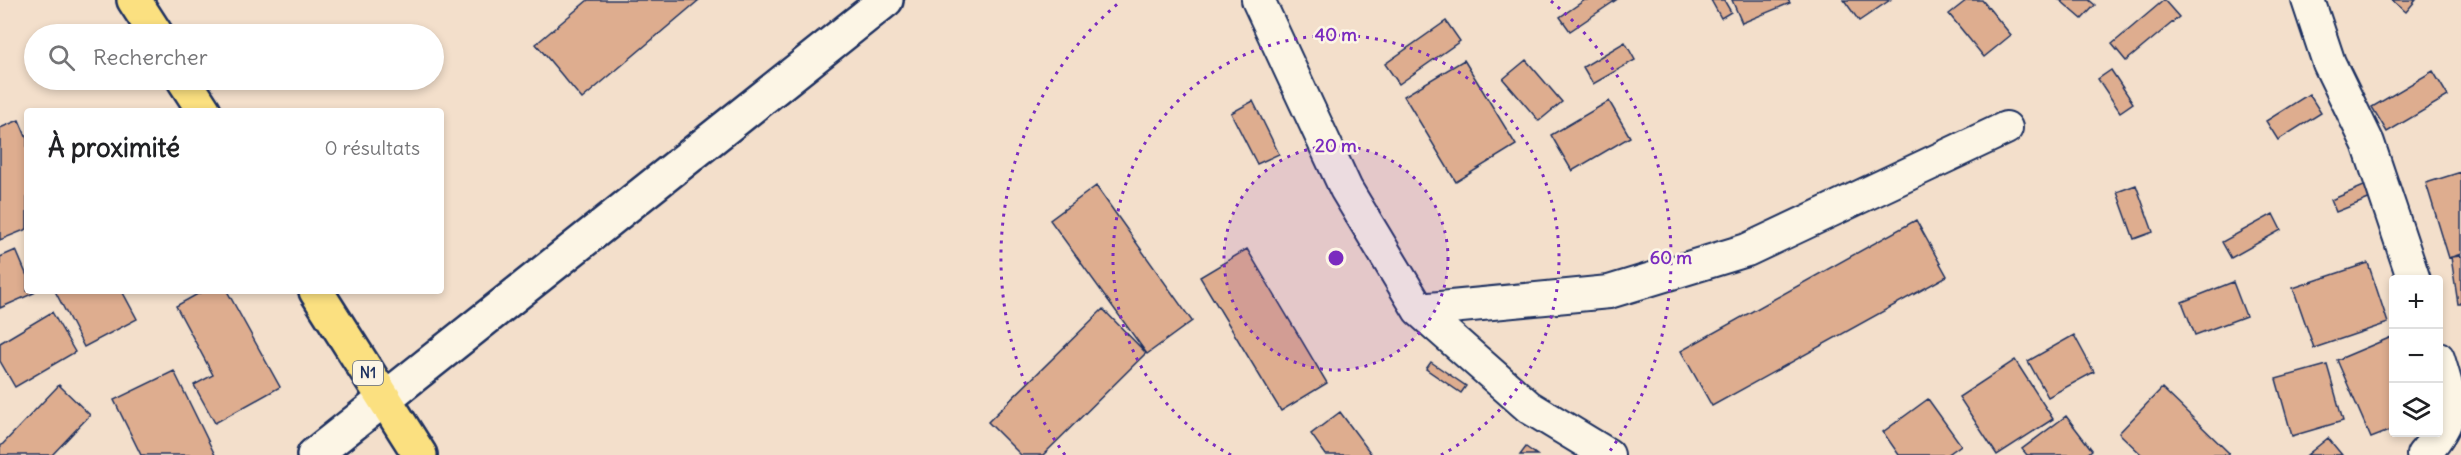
<!DOCTYPE html>
<html lang="fr">
<meta charset="utf-8">
<style>
:root{--surface:#fff;--page:#f2f2f2;--text:#202124;--muted:#757577;--line:#e0e0e0}
body{margin:0;font-family:Delius,sans-serif;background:var(--page);color:var(--text)}
.controls{position:absolute;right:18px;bottom:18px;display:grid;overflow:hidden;border-radius:6px;box-shadow:0 3px 9px #0003}
.controls button{width:54px;height:54px;display:grid;place-items:center;padding:0;border:0;border-bottom:2px solid var(--line);background:var(--surface);color:var(--text);font:30px sans-serif}
.list{margin:0;padding:0;list-style:none}
h2{display:flex;justify-content:space-between;align-items:center;height:78px;margin:0;padding:0 24px;font-size:26px}
h2 small{font-size:20px;font-weight:400;color:var(--muted)}
.icon{flex:none;width:33px;height:33px;fill:none;stroke:currentColor;stroke-width:2;stroke-linecap:round;stroke-linejoin:round}
.map{position:relative;flex:none;width:2461px;height:455px;overflow:hidden}
.search{position:absolute;background:var(--surface);box-shadow:0 3px 9px #0003;left:24px;top:24px;width:420px;height:66px;display:flex;align-items:center;gap:15px;box-sizing:border-box;padding:0 21px;border-radius:33px;color:var(--muted);font-size:22px}
.panel{position:absolute;background:var(--surface);box-shadow:0 3px 9px #0003;left:24px;top:108px;width:420px;height:186px;border-radius:6px}
.map>svg:first-child{display:block}
</style>
<div class="map">
<svg width="2461" height="455" viewBox="0 0 2461 455">
<rect width="100%" height="100%" fill="#f3dfcb"/>
<filter id="ink" filterUnits="userSpaceOnUse"><feTurbulence type="fractalNoise" baseFrequency=".0167" numOctaves="2"/><feDisplacementMap in="SourceGraphic" scale="12" xChannelSelector="R" yChannelSelector="G"/><feConvolveMatrix kernelMatrix="1 2 1 2 8 2 1 2 1" color-interpolation-filters="sRGB"/></filter>
<g filter="url(#ink)">
<path fill="#dead8f" stroke="#1b2f5e" stroke-width="1.5" d="M 588,0 L 699,0 L 582,99 L 536,44 Z
M 1585,0 L 1616,0 L 1570,31 L 1560,17 Z
M 1711,0 L 1724,0 L 1731,12 L 1721,18 Z
M 1732,0 L 1788,0 L 1790,3 L 1742,23 Z
M 1844,0 L 1890,0 L 1859,21 Z
M 1967,0 L 1982,0 L 2011,35 L 1984,57 L 1949,14 Z
M 2060,0 L 2089,0 L 2095,5 L 2082,19 Z
M 2164,0 L 2179,17 L 2126,61 L 2112,44 Z
M 2392,0 L 2416,0 L 2406,12 Z
M 1446,21 L 1460,41 L 1399,84 L 1385,64 Z
M 1625,42 L 1635,60 L 1593,84 L 1583,67 Z
M 1464,60 L 1516,145 L 1456,182 L 1404,96 Z
M 1526,60 L 1562,102 L 1539,121 L 1503,79 Z
M 2111,70 L 2133,103 L 2120,112 L 2098,79 Z
M 2433,71 L 2448,96 L 2387,132 L 2372,107 Z
M 2309,94 L 2321,113 L 2278,140 L 2266,121 Z
M 1253,101 L 1279,154 L 1257,164 L 1231,113 Z
M 1609,101 L 1630,137 L 1572,171 L 1551,135 Z
M 19,120 L 27,139 L 27,229 L 0,240 L 0,128 Z
M 2461,172 L 2461,254 L 2449,258 L 2426,183 Z
M 2371,183 L 2376,196 L 2336,212 L 2331,200 Z
M 2136,185 L 2153,232 L 2134,239 L 2117,192 Z
M 1096,186 L 1192,321 L 1147,354 L 1050,220 Z
M 2273,214 L 2281,230 L 2231,258 L 2222,242 Z
M 1916,220 L 1947,276 L 1712,406 L 1681,351 Z
M 1247,249 L 1327,383 L 1281,411 L 1200,277 Z
M 16,250 L 27,276 L 27,291 L 34,293 L 0,308 L 0,257 Z
M 2461,256 L 2461,304 L 2458,304 L 2451,257 Z
M 2368,263 L 2388,323 L 2314,348 L 2293,288 Z
M 2233,282 L 2246,316 L 2195,335 L 2182,302 Z
M 55,291 L 122,291 L 137,319 L 84,347 Z
M 203,291 L 227,291 L 280,387 L 215,423 L 194,385 L 213,375 L 176,306 Z
M 1103,309 L 1146,353 L 1043,455 L 1021,455 L 988,422 Z
M 52,312 L 75,352 L 15,387 L 0,361 L 0,343 Z
M 2074,335 L 2094,372 L 2048,397 L 2028,361 Z
M 2394,336 L 2394,429 L 2371,438 L 2337,360 Z
M 2015,360 L 2053,419 L 1997,455 L 1959,397 Z
M 1431,362 L 1466,386 L 1461,393 L 1426,369 Z
M 2327,365 L 2343,421 L 2292,436 L 2276,379 Z
M 174,371 L 215,455 L 141,455 L 114,400 Z
M 59,385 L 90,415 L 52,455 L 0,455 L 0,447 Z
M 2162,388 L 2229,453 L 2227,455 L 2142,455 L 2119,433 Z
M 1928,399 L 1961,445 L 1947,455 L 1899,455 L 1883,432 Z
M 1340,412 L 1372,455 L 1326,455 L 1311,434 Z
M 2066,416 L 2092,450 L 2086,455 L 2027,455 L 2022,449 Z
M 2328,438 L 2342,455 L 2307,455 Z
M 1526,447 L 1537,455 L 1520,455 Z"/>
<g fill="none" stroke-linecap="round" stroke-linejoin="round">
<g stroke="#1b2f5e" stroke-width="36">
<path id="street" d="M 1258,0 L 1346,189 L 1419,310 L 1529,407 L 1608,455
M 2308,0 L 2329,63 L 2368,143 L 2414,280
M 1419,310 L 1609,292 L 1747,250 L 2006,128
M 2423,455 C 2456,416 2453,406 2438,358"/>
</g>
<g stroke="#1b2f5e" stroke-width="38">
<path id="secondary" d="M 314,455 L 886,0"/>
</g>
<g stroke="#1b2f5e" stroke-width="38">
<path id="highway" d="M 134,0 L 156,34
M 184,80 L 204,111
M 316,291 L 420,455"/>
</g>
<use href="#street" stroke="#fcf5e5" stroke-width="32"/>
<use href="#secondary" stroke="#fcf5e5" stroke-width="33"/>
<use href="#highway" stroke="#fbe080" stroke-width="33"/>
</g>
</g>
<circle cx="1336" cy="258" r="112" fill="#7b2cbf" fill-opacity=".12"/>
<g fill="none" stroke="#7b2cbf" stroke-width="3" stroke-dasharray="3 6">
<circle cx="1336" cy="258" r="112"/>
<path d="M1231 455A223 223 0 1 1 1441 455"/>
<path d="M1065 455A335 335 0 0 1 1121 1M1551 1A335 335 0 0 1 1607 455"/>
</g>
<g text-anchor="middle" stroke-width="5" stroke-linejoin="round" paint-order="stroke">
<rect fill="#fcf5e5" stroke="#5e6a86" stroke-width="1.5" x="353" y="361" width="30" height="24" rx="4.5"/>
<g font-size="15" font-weight="bold" fill="#1b2f5e">
<text x="368" y="378">N1</text>
</g>
</g>
<circle cx="1336" cy="258" r="9" fill="#7b2cbf" stroke="#fcf5e5" stroke-width="3"/>
<g font-size="18" text-anchor="middle" font-weight="bold" fill="#7b2cbf" stroke="#fcf5e5" stroke-width="5" stroke-linejoin="round" paint-order="stroke">
<text x="1336" y="41">40 m</text>
<text x="1336" y="152">20 m</text>
<text x="1671" y="264">60 m</text>
</g>
</svg>
<div class="controls">
<button>+</button>
<button>−</button>
<button><svg class="icon" aria-label="layers" viewBox="0 0 24 24"><path d="M12 4l9 5-9 5-9-5zM3 14l9 5 9-5"/></svg></button>
</div>
<div class="search"><svg class="icon" aria-label="search" viewBox="0 0 24 24"><circle cx="10" cy="10" r="6"/><path d="M15 15l6 6"/></svg>Rechercher</div>
<section class="panel">
<h2>À proximité<small>0 résultats</small></h2>
<ul class="list">
</ul>
</section>
</div>
